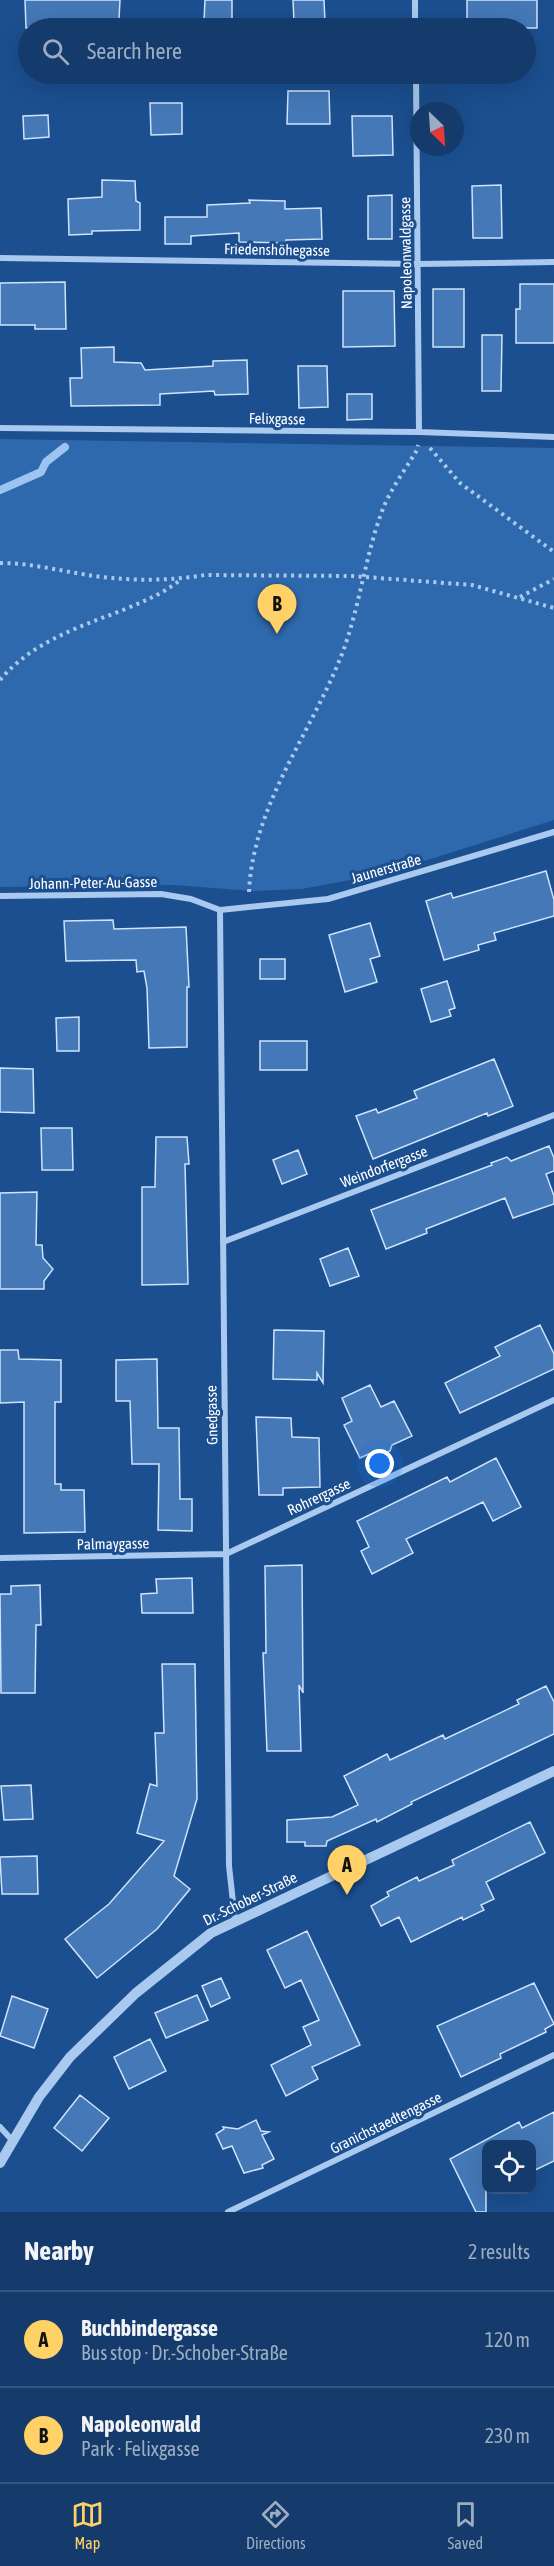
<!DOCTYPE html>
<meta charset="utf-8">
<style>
:root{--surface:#143b6b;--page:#1d4271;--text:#f1f3f6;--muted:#9dadc1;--line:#33557e;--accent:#ffd166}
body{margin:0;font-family:"Asap Condensed",sans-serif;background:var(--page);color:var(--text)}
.controls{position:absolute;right:18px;bottom:18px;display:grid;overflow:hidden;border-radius:12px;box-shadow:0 6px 24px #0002}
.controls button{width:54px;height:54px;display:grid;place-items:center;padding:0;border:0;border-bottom:2px solid var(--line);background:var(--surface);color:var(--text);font:30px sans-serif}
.compass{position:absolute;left:410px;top:102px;width:54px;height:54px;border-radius:50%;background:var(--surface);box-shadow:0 6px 24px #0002;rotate:155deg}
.you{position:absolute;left:380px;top:1464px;width:21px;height:21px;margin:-15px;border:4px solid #fff;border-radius:50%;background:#1a73e8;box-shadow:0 0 0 9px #1a73e833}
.badge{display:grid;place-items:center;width:39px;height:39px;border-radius:50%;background:var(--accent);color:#111;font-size:20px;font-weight:700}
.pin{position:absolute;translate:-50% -50px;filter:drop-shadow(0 2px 3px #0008)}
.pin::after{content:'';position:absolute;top:32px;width:21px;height:18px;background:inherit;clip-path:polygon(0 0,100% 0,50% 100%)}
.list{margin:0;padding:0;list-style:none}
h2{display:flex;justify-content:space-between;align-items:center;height:78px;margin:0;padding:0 24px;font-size:26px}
h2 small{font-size:20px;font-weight:400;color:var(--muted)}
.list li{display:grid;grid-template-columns:39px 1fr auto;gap:18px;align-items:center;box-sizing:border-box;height:96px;padding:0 24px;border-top:2px solid var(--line)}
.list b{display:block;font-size:22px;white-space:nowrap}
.list p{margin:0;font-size:20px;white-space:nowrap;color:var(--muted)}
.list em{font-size:20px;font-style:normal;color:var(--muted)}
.icon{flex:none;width:33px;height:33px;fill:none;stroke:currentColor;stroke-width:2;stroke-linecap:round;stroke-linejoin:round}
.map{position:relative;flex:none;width:554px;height:2212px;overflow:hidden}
.search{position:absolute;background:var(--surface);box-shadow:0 6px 24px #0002;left:18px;right:18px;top:18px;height:66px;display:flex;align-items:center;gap:15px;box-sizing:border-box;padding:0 21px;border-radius:33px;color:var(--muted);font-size:22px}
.sheet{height:270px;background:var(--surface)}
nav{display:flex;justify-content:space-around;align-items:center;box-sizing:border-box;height:84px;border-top:2px solid var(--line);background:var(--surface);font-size:16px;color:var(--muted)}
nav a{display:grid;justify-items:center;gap:3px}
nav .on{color:var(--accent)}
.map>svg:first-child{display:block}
</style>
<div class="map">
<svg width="554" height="2212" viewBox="0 0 554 2212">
<rect width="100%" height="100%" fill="#1b4f8f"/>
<path fill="#2e69ad" d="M 0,439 L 554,448 L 554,820 L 434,858 L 361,878 L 302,889 L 253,891 L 173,885 L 0,887 Z"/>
<path fill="#3c6290" stroke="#9cc4f0" stroke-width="1.5" d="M 201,74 L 229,74 L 229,83 L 201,83 Z"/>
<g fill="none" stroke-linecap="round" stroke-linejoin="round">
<path stroke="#9cc4f0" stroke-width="8" d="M 0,490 L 41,472 L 46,462 L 65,447"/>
</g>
<path fill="#4478b7" stroke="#cfe3fa" stroke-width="1.5" d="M 25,0 L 120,0 L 119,19 L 102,20 L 102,28 L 26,28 Z
M 205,0 L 232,0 L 232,21 L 204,21 Z
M 293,0 L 324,0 L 325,22 L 294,22 Z
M 467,0 L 537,0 L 537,28 L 516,28 L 516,24 L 506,24 L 506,21 L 467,22 Z
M 288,91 L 329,91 L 330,124 L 287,124 Z
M 150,103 L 182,103 L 182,134 L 151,135 Z
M 48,115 L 49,137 L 24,139 L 23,116 Z
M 352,116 L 392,116 L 393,155 L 353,156 Z
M 102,180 L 135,181 L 136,201 L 140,203 L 140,230 L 92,231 L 92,234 L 69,235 L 68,199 L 102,197 Z
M 501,185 L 502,238 L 473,238 L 472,186 Z
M 392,195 L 392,239 L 368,239 L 368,196 Z
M 249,200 L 285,201 L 285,209 L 321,208 L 322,239 L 286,240 L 286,243 L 239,242 L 239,233 L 191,236 L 191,244 L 165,244 L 165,217 L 207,217 L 207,205 L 250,203 Z
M 65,282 L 66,329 L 35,329 L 35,325 L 0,325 L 0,283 Z
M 520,284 L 554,284 L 554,343 L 516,343 L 516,309 L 520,309 Z
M 433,289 L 464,289 L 464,347 L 433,347 Z
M 343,291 L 394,291 L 395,346 L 343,347 Z
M 482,335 L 502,335 L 501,391 L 482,391 Z
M 114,347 L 114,362 L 141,363 L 145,370 L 213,366 L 213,361 L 247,360 L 248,394 L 215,395 L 214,391 L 160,394 L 160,405 L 71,406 L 70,378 L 82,378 L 81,348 Z
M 298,366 L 327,366 L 328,407 L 299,408 Z
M 347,394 L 372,394 L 372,419 L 347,420 Z
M 546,871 L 554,900 L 554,916 L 494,933 L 496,940 L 478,945 L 479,950 L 444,960 L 426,901 L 451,893 L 453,898 Z
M 113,920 L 114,929 L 186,927 L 189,987 L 187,987 L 187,1047 L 149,1048 L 147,988 L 144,971 L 137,972 L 136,960 L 66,961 L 64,921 Z
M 370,923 L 380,956 L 370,959 L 377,982 L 345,992 L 329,935 Z
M 260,959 L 285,959 L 285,979 L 260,979 Z
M 447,981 L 455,1008 L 449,1010 L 451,1016 L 431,1022 L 421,989 Z
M 79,1017 L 79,1051 L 57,1051 L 56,1018 Z
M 260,1041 L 307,1041 L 307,1070 L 260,1070 Z
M 494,1059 L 513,1106 L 488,1116 L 487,1113 L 373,1159 L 356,1116 L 376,1109 L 378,1113 L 417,1098 L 414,1091 Z
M 0,1068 L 33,1069 L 34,1113 L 0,1112 Z
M 41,1128 L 72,1128 L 73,1170 L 42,1170 Z
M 156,1137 L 187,1137 L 189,1164 L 185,1164 L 188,1284 L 142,1285 L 142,1187 L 155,1187 Z
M 549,1146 L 554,1158 L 554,1171 L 546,1174 L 554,1196 L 554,1204 L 513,1218 L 505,1198 L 426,1229 L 427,1233 L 386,1249 L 371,1210 L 492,1165 L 491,1163 L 507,1157 L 511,1161 Z
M 298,1150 L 307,1174 L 282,1184 L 273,1160 Z
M 37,1192 L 36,1245 L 42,1245 L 43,1258 L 53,1269 L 44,1281 L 44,1289 L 0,1289 L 0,1193 Z
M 348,1248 L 359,1276 L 330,1286 L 320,1259 Z
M 540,1325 L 554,1354 L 554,1369 L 460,1413 L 445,1383 L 500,1356 L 495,1347 Z
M 274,1330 L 324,1331 L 323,1383 L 317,1373 L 317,1380 L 273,1379 Z
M 0,1350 L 18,1350 L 19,1359 L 61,1360 L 61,1402 L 55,1402 L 55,1484 L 61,1484 L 61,1490 L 84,1490 L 85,1532 L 24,1533 L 24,1402 L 0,1403 Z
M 157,1359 L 158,1428 L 179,1428 L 180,1499 L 192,1499 L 192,1531 L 158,1530 L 159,1464 L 132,1464 L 130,1401 L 116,1401 L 116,1360 Z
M 370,1385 L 381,1407 L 394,1401 L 412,1436 L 392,1445 L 390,1451 L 380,1456 L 373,1452 L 360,1458 L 344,1425 L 352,1421 L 342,1398 Z
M 256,1417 L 291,1418 L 292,1437 L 319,1438 L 320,1487 L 283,1488 L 283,1495 L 259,1495 Z
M 496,1458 L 521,1507 L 493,1521 L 483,1502 L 406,1539 L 413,1553 L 372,1574 L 361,1551 L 369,1547 L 357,1521 L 447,1477 L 450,1482 Z
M 302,1565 L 303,1693 L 299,1685 L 301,1751 L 267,1751 L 263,1653 L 266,1653 L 265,1566 Z
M 192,1578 L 193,1613 L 142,1613 L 141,1594 L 157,1593 L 156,1579 Z
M 40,1585 L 41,1625 L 36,1625 L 35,1693 L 1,1693 L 0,1594 L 11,1594 L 11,1586 Z
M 162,1664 L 195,1664 L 197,1799 L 174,1876 L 190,1889 L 157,1929 L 97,1978 L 65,1939 L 109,1904 L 164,1841 L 137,1833 L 150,1784 L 157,1786 L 155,1733 L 164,1733 Z
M 546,1686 L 554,1702 L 554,1734 L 411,1802 L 412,1804 L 377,1822 L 376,1819 L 327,1841 L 326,1846 L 305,1846 L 305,1842 L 287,1842 L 287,1820 L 332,1817 L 358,1805 L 344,1776 L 387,1754 L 390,1760 L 443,1735 L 445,1739 L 519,1704 L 517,1700 Z
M 31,1785 L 33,1819 L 4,1820 L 1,1786 Z
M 530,1822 L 545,1853 L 486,1882 L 494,1899 L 481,1905 L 484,1910 L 463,1920 L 462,1917 L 411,1942 L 399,1917 L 381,1926 L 371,1906 L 389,1896 L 387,1892 L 417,1877 L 419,1881 L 454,1865 L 452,1860 Z
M 37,1856 L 38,1894 L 2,1894 L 0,1857 Z
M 307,1931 L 360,2045 L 312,2067 L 318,2079 L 286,2096 L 271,2065 L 311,2045 L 303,2027 L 319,2020 L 301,1980 L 285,1988 L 267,1950 Z
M 221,1978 L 230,1998 L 211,2007 L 202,1986 Z
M 534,1983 L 554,2024 L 545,2029 L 546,2032 L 500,2054 L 501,2058 L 461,2077 L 437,2026 Z
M 197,1995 L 208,2020 L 166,2038 L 155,2013 Z
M 12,1996 L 48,2009 L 34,2048 L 0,2036 Z
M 150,2039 L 166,2071 L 129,2089 L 114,2057 Z
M 80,2095 L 109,2118 L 82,2151 L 54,2128 Z
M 554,2112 L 554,2161 L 531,2172 L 531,2145 L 486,2145 L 486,2212 L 476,2212 L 450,2159 L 519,2122 L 522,2128 Z
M 256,2120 L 261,2131 L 269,2132 L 262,2135 L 274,2159 L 262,2165 L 263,2168 L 244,2173 L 232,2146 L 223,2149 L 216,2134 L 224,2129 L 223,2127 L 238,2129 Z"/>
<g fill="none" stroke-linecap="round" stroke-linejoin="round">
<path stroke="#a9c9ee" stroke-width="4" stroke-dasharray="3 4.5" stroke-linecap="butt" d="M 430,448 L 460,483 L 554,552
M 0,563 C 38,563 74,575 112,578 C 142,581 175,580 205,575 L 352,576 L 472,585 L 554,608
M 520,597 L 554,579
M 0,680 C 32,642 79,627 123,610 C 144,601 163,594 180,580
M 249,892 C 253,806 309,736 340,659 C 359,612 364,561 381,514 C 389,491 405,470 417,450 L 418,445"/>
<path stroke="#a9c9ee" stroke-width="6" d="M 415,0 L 415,28
M 416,74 L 419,432
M 0,258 L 418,264 L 554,262
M 0,428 L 419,432 L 554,437
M 0,896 L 161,894 L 191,899 L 220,910 L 328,899 L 554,832
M 220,910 L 229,1866 L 235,1920
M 223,1242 L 554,1115
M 0,1558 L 226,1554 L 554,1400
M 0,2127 L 12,2140
M 228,2212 L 554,2055"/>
<path stroke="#a9c9ee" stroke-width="10" d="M 0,2163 L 39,2097 L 70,2057 L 136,1993 L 211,1933 L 554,1771"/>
</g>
<g text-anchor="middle" stroke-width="6" stroke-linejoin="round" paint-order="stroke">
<g font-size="15" fill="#fff" stroke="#1b4f8f">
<text transform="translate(277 250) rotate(1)" y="5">Friedenshöhegasse</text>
<text transform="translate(406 253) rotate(-91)" y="5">Napoleonwaldgasse</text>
<text transform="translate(277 419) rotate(1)" y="5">Felixgasse</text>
<text transform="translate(386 869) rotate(-16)" y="5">Jaunerstraße</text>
<text transform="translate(93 883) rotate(-1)" y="5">Johann-Peter-Au-Gasse</text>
<text transform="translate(384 1167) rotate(-21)" y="5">Weindorfergasse</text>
<text transform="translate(212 1415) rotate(-91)" y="5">Gnedgasse</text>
<text transform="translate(319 1497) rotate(-25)" y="5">Rohrergasse</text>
<text transform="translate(113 1544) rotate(-1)" y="5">Palmaygasse</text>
<text transform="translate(250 1899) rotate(-26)" y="5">Dr.-Schober-Straße</text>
<text transform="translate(386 2123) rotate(-26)" y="5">Granichstaedtengasse</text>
</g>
</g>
</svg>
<div class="controls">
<button><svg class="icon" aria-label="locate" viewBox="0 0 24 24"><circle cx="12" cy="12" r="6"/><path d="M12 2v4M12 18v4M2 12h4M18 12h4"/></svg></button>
</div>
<svg class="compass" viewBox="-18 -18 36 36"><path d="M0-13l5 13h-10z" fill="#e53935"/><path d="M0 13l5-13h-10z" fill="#9dadc1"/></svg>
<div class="you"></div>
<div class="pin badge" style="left:347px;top:1895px">A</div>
<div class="pin badge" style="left:277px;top:634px">B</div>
<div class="search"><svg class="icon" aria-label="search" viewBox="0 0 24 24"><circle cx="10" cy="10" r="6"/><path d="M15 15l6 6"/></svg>Search here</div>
</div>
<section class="sheet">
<h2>Nearby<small>2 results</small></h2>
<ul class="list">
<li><span class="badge">A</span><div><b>Buchbindergasse</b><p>Bus stop · Dr.-Schober-Straße</p></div><em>120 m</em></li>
<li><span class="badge">B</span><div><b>Napoleonwald</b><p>Park · Felixgasse</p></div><em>230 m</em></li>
</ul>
</section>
<nav>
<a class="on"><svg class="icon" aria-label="map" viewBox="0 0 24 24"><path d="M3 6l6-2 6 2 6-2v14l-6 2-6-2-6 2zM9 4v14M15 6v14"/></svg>Map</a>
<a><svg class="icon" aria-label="directions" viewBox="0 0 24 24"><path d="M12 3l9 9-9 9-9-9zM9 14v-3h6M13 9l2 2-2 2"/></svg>Directions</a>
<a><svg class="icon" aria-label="saved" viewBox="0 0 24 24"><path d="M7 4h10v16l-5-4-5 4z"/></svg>Saved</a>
</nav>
